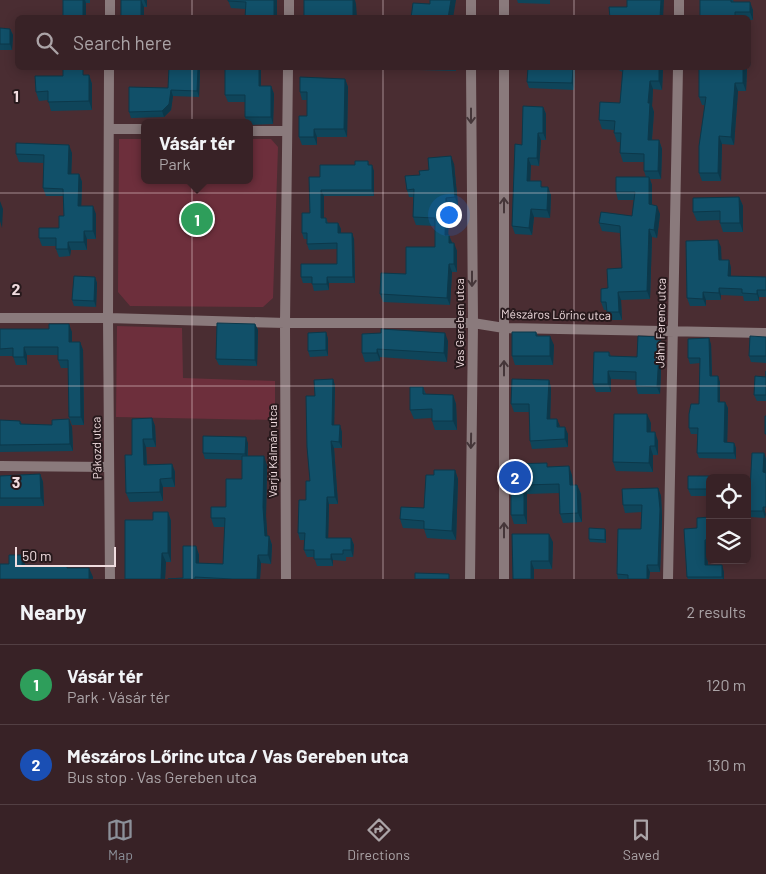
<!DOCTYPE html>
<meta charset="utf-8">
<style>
:root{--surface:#382226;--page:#3f2a2e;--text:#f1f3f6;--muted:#aba4a7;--line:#523f43;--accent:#8c9099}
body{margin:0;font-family:Barlow,sans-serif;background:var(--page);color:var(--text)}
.controls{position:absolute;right:15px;bottom:15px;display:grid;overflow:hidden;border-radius:8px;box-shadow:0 2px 12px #0003}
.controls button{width:45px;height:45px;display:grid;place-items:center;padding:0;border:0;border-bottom:1px solid var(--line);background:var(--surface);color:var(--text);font:25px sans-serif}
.scale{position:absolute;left:15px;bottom:12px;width:101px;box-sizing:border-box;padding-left:5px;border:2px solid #f0dcdf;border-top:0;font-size:14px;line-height:18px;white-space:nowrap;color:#f0dcdf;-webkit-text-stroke:4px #27191c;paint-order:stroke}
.you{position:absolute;left:448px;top:214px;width:18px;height:18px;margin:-12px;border:4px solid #fff;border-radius:50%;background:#1a73e8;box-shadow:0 0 0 8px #1a73e833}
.badge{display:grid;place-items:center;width:32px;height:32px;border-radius:50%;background:var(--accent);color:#fff;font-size:16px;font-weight:700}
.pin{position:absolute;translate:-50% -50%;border:2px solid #fff;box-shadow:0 1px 5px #0006}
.popup{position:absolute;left:141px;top:119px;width:112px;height:65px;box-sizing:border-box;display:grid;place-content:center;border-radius:8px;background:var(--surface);filter:drop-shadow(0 1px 4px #0005);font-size:16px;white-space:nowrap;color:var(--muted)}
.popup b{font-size:19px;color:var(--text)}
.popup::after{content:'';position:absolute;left:50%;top:100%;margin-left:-10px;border:10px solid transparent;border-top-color:var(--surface)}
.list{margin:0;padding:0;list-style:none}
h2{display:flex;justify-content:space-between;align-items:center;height:65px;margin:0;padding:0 20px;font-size:21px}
h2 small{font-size:16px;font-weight:400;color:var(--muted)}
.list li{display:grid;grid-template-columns:32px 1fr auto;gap:15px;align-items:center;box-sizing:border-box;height:80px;padding:0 20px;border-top:1px solid var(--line)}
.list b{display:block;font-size:19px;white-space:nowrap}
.list p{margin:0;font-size:16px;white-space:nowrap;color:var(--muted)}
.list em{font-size:16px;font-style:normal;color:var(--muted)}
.icon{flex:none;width:28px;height:28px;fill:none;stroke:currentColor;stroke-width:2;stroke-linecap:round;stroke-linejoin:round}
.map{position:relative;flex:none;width:766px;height:579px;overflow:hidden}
.search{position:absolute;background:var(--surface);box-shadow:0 2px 12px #0003;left:15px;right:15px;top:15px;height:55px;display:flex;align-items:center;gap:12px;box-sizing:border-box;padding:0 18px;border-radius:8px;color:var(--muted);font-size:19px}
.sheet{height:225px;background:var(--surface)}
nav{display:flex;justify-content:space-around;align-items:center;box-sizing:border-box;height:70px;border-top:1px solid var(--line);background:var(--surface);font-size:14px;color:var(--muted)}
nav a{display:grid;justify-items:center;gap:2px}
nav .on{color:var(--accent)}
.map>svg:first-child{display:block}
</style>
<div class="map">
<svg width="766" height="579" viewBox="0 0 766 579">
<rect width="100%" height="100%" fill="#4a2d32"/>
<path fill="#6d2f3c" d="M 119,139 L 144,139 L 144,180 L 250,180 L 250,139 L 271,139 L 278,147 L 273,298 L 263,307 L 130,306 L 118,292 Z
M 117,326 L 182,328 L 183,378 L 275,381 L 275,420 L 116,417 Z"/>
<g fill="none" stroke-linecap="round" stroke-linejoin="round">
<path stroke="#8a7a7c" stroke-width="10" d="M 471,0 L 471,18
M 110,18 L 110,0
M 289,18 L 289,0
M 504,18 L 504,0
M 679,18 L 679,0
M 109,68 L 108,318 L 110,579
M 109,129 L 144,129
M 250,131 L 287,131
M 0,318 L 108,318 L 285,323 L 473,323 L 504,328 L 766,333
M 0,466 L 109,467
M 286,579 L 285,323 L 288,68
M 470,579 L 473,323 L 471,68
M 504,579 L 504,68
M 668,579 L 678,68"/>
</g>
<path fill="#0f455a" d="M 63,0 L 90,0 L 90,3 L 86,3 Z
M 121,0 L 147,0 L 147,7 L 144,7 Z
M 228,0 L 277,0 L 277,18 L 245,9 L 231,8 Z
M 517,0 L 550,0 L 550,4 L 518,3 Z
M 700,0 L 733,0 L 734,2 L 753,10 L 753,20 L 748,20 L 748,18 L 700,18 Z
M 0,28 L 10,29 L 13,35 L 12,50 L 0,50 Z
M 225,68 L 261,68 L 261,86 L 271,86 L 274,94 L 273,124 L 250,125 L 250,123 L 247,123 L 245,117 L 245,102 L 228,102 L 225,95 Z
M 418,68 L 456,68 L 456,71 L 419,70 Z
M 528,68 L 575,68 L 574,90 L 529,88 L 527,82 Z
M 618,68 L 663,68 L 662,90 L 653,89 L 652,106 L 654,112 L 652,140 L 659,140 L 662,149 L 661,179 L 650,179 L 652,185 L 652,205 L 660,214 L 657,238 L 652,237 L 650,299 L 621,300 L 622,320 L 610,320 L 607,310 L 604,310 L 601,302 L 608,288 L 622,268 L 620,233 L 602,231 L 599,223 L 632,216 L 634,200 L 618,200 L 616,192 L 646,177 L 644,171 L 644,162 L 623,162 L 620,153 L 620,142 L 617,142 L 614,133 L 614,130 L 602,129 L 599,120 L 620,103 L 623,72 L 620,71 Z
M 699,68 L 747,68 L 746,91 L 738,91 L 734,145 L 722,144 L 721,181 L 702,181 L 699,173 L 705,105 L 702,105 L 699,97 Z
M 200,69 L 199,97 L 173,96 L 171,110 L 164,117 L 131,118 L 129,112 Z
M 86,75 L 89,75 L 92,84 L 92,110 L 51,111 L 48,100 L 39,101 L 36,92 Z
M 345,79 L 348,87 L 347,137 L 317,137 L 317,145 L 302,145 L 299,137 L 307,116 L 307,100 L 302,100 L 300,92 Z
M 543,107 L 546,114 L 546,140 L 541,140 L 539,166 L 531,165 L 530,181 L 543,187 L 551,195 L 550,218 L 534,217 L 532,235 L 515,234 L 512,226 L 522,145 Z
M 72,153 L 71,174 L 79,174 L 82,182 L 81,206 L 96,214 L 96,239 L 87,239 L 87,250 L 71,250 L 70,256 L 59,257 L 56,249 L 56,246 L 42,246 L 39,238 L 59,228 L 64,216 L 63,196 L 46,196 L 43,188 L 44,163 L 19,162 L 16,154 Z
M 368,161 L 369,165 L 374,171 L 374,196 L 324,196 L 324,218 L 326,218 L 328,223 L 338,223 L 341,229 L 341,233 L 352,233 L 354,239 L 355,283 L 329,283 L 329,290 L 314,291 L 312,283 L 303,283 L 301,277 L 337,264 L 337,249 L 309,250 L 307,244 L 307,239 L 304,239 L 302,233 L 310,213 L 320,177 Z
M 454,164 L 458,205 L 449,206 L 448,235 L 457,251 L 457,272 L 452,272 L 450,305 L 383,302 L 380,294 L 406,274 L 435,247 L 435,226 L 416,225 L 413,217 L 413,197 L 409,197 L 407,190 L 420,175 L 429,170 Z
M 739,197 L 743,206 L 743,232 L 723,232 L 720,223 L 720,220 L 697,221 L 693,212 Z
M 721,247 L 721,260 L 729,260 L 731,268 L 731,276 L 766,277 L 766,297 L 759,297 L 759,301 L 744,301 L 743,296 L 721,295 L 721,300 L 706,300 L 706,306 L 690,306 L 687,298 Z
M 95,277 L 97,283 L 96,307 L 74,306 L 72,300 Z
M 255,324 L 258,330 L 257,366 L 219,365 L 216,359 Z
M 0,329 L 72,332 L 72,342 L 80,342 L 83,350 L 84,425 L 72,425 L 69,417 L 68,368 L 61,368 L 58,360 L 58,355 L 27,355 L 27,365 L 16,365 L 13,356 L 0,356 Z
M 326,332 L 328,339 L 328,356 L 310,357 L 308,351 Z
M 536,332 L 538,336 L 554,345 L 553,365 L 515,365 L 512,356 Z
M 362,334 L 448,341 L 447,362 L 380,357 L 380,361 L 365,362 L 362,353 Z
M 660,337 L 662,344 L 660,394 L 638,394 L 636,386 L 636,380 L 611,379 L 611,392 L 596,392 L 593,384 L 609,352 L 611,356 L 637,357 Z
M 766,337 L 766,363 L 751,362 L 749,356 Z
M 711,344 L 712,376 L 720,382 L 720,402 L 725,402 L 728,408 L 727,443 L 734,443 L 736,448 L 736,459 L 699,458 L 697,453 L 697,434 L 691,434 L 689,428 L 699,404 L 700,363 L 690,364 L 688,358 Z
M 766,371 L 766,401 L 757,401 L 754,395 L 766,377 Z
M 333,379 L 335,386 L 334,425 L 342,432 L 342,448 L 334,448 L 338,504 L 329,504 L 328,538 L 351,538 L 354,545 L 353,557 L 346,557 L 346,561 L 333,560 L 333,566 L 317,566 L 314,557 L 307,557 L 304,550 L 304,540 L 300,540 L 298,533 L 310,481 L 315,396 Z
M 549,380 L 551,388 L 550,419 L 568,434 L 568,447 L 532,449 L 530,441 L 529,412 L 514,412 L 511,404 Z
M 423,387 L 426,394 L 453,395 L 456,404 L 457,430 L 435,430 L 432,421 L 432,418 L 414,419 L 410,410 Z
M 152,418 L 155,426 L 156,447 L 146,447 L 147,464 L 172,464 L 175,472 L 175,487 L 163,487 L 163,501 L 130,502 L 126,493 L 132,455 Z
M 0,420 L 20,421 L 22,424 L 72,427 L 73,451 L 0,452 Z
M 651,423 L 651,432 L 658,441 L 658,455 L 653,455 L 653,472 L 616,471 L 613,462 Z
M 248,443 L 248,456 L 267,465 L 266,516 L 267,536 L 269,536 L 272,545 L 271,564 L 261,563 L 260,579 L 169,579 L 183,578 L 196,546 L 199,555 L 199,563 L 223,564 L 225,527 L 214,527 L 211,518 L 226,507 L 242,479 L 242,460 L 205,459 L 203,453 Z
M 764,453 L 766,459 L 765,518 L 751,517 L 749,511 L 749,507 L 747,507 L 747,490 L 750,490 Z
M 511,464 L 548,467 L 572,475 L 573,485 L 577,485 L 581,494 L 582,522 L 563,523 L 560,514 L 559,493 L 527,494 L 527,524 L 514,524 L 511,515 Z
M 455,470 L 458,479 L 456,540 L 427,538 L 424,529 L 403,528 L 400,519 L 424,508 L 434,475 Z
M 40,474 L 43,482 L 44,506 L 0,506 L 0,476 Z
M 688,476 L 727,476 L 728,478 L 710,478 L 710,496 L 691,496 L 688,489 Z
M 658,488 L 661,496 L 662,517 L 660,572 L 650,572 L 649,579 L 618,579 L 617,574 L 641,529 L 642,512 L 625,513 L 623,505 Z
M 168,512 L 171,521 L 171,562 L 166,562 L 165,579 L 153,520 Z
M 710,517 L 710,546 L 707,546 L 708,565 L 724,572 L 724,579 L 688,579 L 687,577 L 697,528 Z
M 605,529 L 606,532 L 606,543 L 590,542 L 589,539 Z
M 512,534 L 553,542 L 552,569 L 534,569 Z"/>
<path fill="#0c384a" d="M 83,0 L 85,0 L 86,3 L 86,18 L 83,18 Z
M 141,0 L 144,7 L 144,18 L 141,18 Z
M 144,0 L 147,0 L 147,7 Z
M 274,0 L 277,0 L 277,18 L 274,18 Z
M 353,0 L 355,0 L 356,4 L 357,18 L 353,18 Z
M 451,0 L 456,0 L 453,18 L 448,18 Z
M 661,0 L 664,0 L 663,18 L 660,18 Z
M 750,2 L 753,10 L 753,20 L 750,12 Z
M 10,29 L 13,35 L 12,50 L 10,44 Z
M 748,51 L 751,56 L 750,67 L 748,62 Z
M 198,68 L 199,68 L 200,69 L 199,97 L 197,91 Z
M 259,68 L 261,68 L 261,94 L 259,86 Z
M 573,68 L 575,68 L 574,90 L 572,83 Z
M 659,68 L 663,68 L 662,90 L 659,81 Z
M 743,68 L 747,68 L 746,91 L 743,83 Z
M 89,75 L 92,84 L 92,110 L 89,101 Z
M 345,79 L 348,87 L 347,137 L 344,129 Z
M 650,81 L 653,89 L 652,106 L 654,112 L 651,149 L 648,140 L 648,103 Z
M 735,83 L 738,91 L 734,145 L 731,137 Z
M 271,86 L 274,94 L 273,124 L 271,117 Z
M 171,90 L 173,96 L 171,110 L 164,117 L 162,111 Z
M 543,107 L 546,114 L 546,140 L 543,133 Z
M 314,129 L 317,137 L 317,145 L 314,137 Z
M 538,133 L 541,140 L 539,166 L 537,158 Z
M 719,136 L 722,144 L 721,181 L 718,173 Z
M 659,140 L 662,149 L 661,179 L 658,171 Z
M 69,145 L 72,153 L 71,181 L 68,174 Z
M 451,156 L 454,164 L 458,205 L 455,197 Z
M 528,158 L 531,165 L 530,188 L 527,181 Z
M 372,165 L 374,171 L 374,196 L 372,190 Z
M 79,174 L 82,182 L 81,214 L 78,206 Z
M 649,177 L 652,185 L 652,213 L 649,204 Z
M 548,187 L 551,195 L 550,218 L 547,210 Z
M 321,190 L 324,196 L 324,224 L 321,218 Z
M 739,197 L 743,206 L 743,232 L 740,223 Z
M 446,198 L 449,206 L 448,243 L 445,235 Z
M 0,201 L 3,209 L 2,228 L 0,221 Z
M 93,206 L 96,214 L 96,239 L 93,231 Z
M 657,206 L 660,214 L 657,238 L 654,230 Z
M 531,209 L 534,217 L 532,235 L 529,228 Z
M 338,223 L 341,229 L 341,239 L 338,233 Z
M 649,229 L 652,237 L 650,299 L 647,291 Z
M 84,231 L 87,239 L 87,250 L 84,242 Z
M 352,233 L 354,239 L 355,283 L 353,277 Z
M 449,235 L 452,243 L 449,243 Z
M 718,240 L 721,247 L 722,267 L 719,260 Z
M 68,242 L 71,250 L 70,256 L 68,249 Z
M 454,243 L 457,251 L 457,272 L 454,264 Z
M 729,260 L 731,268 L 731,283 L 728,276 Z
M 449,264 L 452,272 L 450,305 L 447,298 Z
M 95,277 L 97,283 L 96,307 L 94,301 Z
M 327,277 L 329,283 L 329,290 L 327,284 Z
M 719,288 L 721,295 L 721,300 L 719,293 Z
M 757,290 L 759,297 L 759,301 L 757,294 Z
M 618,292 L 621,300 L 622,320 L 619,312 Z
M 703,292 L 706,300 L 706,306 L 703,299 Z
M 69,324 L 72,332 L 72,350 L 69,342 Z
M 255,324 L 258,330 L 257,366 L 255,360 Z
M 326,332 L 328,339 L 328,356 L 326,350 Z
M 445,333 L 448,341 L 447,362 L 444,353 Z
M 550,336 L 554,345 L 553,365 L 550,356 Z
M 660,337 L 662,344 L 660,394 L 657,387 Z
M 709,338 L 711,344 L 712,381 L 710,376 Z
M 80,342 L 83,350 L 84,425 L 81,417 Z
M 24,347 L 27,355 L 27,365 L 24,357 Z
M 377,349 L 380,357 L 380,361 L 377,353 Z
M 608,371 L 611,379 L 611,392 L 608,384 Z
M 718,376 L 720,382 L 720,408 L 718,402 Z
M 333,379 L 335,386 L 334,432 L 332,425 Z
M 549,380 L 551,388 L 550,426 L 547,419 Z
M 453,395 L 456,404 L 457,430 L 453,421 Z
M 725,402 L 728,408 L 727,448 L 724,442 Z
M 647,414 L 651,423 L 650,441 L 647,432 Z
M 152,418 L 155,426 L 156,447 L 153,439 Z
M 69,419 L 72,427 L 73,451 L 70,444 Z
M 557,419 L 560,426 L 557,427 Z
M 340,425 L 342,432 L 342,448 L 339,442 Z
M 565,427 L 568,434 L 568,447 L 565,439 Z
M 655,432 L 658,441 L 658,455 L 655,446 Z
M 246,437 L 248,443 L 247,460 L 245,454 Z
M 143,439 L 146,447 L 147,473 L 144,465 Z
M 331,441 L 334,448 L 338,504 L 335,497 Z
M 734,443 L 736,448 L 736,459 L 734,453 Z
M 650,446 L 653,455 L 653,472 L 649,463 Z
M 764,453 L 766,459 L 766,479 L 763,472 Z
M 264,456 L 267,465 L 266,516 L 268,544 L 265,536 L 263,507 Z
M 172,464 L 175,472 L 175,487 L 172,478 Z
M 569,466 L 572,475 L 573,494 L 570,485 Z
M 455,470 L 458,479 L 456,540 L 452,531 Z
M 40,474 L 43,482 L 44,506 L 41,498 Z
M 160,479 L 163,487 L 163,501 L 160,492 Z
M 524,485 L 527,494 L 527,524 L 524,515 Z
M 577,485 L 581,494 L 582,522 L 578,513 Z
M 658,488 L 661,496 L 662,517 L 660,572 L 658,565 Z
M 327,497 L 329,504 L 328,545 L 326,538 Z
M 763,507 L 766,514 L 765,518 L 763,511 Z
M 168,512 L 171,521 L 171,562 L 168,553 Z
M 605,529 L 606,532 L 606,543 L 605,540 Z
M 549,534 L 553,542 L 552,569 L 549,561 Z
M 269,536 L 272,545 L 271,564 L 268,555 Z
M 351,538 L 354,545 L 353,557 L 351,550 Z
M 705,540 L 707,546 L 708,572 L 705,565 Z
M 196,546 L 199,555 L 199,571 L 196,563 Z
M 162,553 L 166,562 L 165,579 L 161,579 Z
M 331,554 L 333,560 L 333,566 L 331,559 Z
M 22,555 L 25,564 L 25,574 L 22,565 Z
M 258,555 L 261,563 L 260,579 L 257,579 Z
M 531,561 L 534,569 L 534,579 L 531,579 Z
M 647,565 L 650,572 L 649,579 L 647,579 Z
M 722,565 L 724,572 L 724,579 L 723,579 L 722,577 Z
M 89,568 L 93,577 L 93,579 L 89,579 Z"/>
<path fill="#115069" stroke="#0c384a" d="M 63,0 L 83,0 L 83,18 L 63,18 Z
M 121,0 L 141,0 L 141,18 L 121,18 Z
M 228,0 L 274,0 L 274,18 L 245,18 L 246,2 L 228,1 Z
M 304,0 L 353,0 L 353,18 L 304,18 Z
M 430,0 L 451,0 L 448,18 L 411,18 L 413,3 L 430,4 Z
M 627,0 L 661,0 L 660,18 L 610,18 L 609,7 L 627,7 Z
M 700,0 L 731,0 L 731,2 L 750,2 L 750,12 L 735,12 L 735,18 L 700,18 Z
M 0,28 L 10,29 L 10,44 L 0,44 Z
M 63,68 L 83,68 L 83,75 L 89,75 L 89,101 L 48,102 L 48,91 L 36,92 L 35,76 L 63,76 Z
M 169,68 L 198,68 L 197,91 L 171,90 L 169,104 L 162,111 L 129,112 L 129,87 L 168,88 Z
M 225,68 L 259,68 L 259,86 L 271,86 L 271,117 L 245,117 L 245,95 L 225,95 Z
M 528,68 L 573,68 L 572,83 L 527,82 Z
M 623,68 L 659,68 L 659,81 L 650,81 L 648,103 L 650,103 L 648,140 L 659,140 L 658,171 L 644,171 L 644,154 L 620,153 L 621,133 L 614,133 L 615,121 L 599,120 L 600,102 L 620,103 Z
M 699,68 L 743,68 L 743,83 L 735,83 L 731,137 L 719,136 L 718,173 L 699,173 L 699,146 L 706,97 L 699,97 Z
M 300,77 L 345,79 L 344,129 L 314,129 L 314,137 L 299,137 L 299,116 L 307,116 L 307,92 L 300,92 Z
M 523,106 L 543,107 L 543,133 L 538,133 L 537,158 L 528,158 L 527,181 L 541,181 L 541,187 L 548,187 L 547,210 L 531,209 L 529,228 L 512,226 L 515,144 L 522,145 Z
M 16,143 L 69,145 L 68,174 L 79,174 L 78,206 L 93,206 L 93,231 L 84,231 L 84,242 L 68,242 L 68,249 L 56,249 L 56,238 L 39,238 L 39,228 L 59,228 L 59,216 L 64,216 L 63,189 L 43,188 L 44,155 L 16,154 Z
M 451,156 L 455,197 L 446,198 L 445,235 L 449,235 L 449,243 L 454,243 L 454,264 L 449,264 L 447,298 L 380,294 L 381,273 L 406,274 L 406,247 L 435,247 L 435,218 L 413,217 L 414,189 L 407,190 L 405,176 L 420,175 L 419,171 L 429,170 L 428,158 Z
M 355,161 L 368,161 L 368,165 L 372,165 L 372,190 L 321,190 L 321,218 L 326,218 L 326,223 L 338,223 L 338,233 L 352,233 L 353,277 L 327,277 L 327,284 L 312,284 L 312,277 L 301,277 L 301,264 L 337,264 L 337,243 L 307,244 L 307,233 L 302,233 L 302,213 L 310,213 L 309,177 L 320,177 L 320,165 L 355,165 Z
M 616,177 L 649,177 L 649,204 L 657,206 L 654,230 L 649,229 L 647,291 L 618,292 L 619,312 L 607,312 L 606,302 L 601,302 L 601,289 L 608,288 L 607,269 L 622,268 L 620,226 L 599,223 L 601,212 L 632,216 L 635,192 L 616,192 Z
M 739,197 L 740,223 L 720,223 L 720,211 L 693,212 L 693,198 Z
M 718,240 L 719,260 L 729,260 L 728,276 L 766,277 L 766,290 L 757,290 L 757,294 L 742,293 L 742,289 L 719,288 L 719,293 L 703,292 L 703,299 L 687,298 L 686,241 Z
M 74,276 L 95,277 L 94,301 L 72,300 Z
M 217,323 L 255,324 L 255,360 L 216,359 Z
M 49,324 L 69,324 L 69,342 L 80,342 L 81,417 L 69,417 L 68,360 L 58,360 L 58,347 L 24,347 L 24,357 L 13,357 L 13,348 L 0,349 L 0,329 L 49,329 Z
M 381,329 L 445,333 L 444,353 L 377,349 L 377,353 L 362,353 L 362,334 L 381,333 Z
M 326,332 L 326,350 L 308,351 L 308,333 Z
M 512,332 L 536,332 L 536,336 L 550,336 L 550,356 L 512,356 Z
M 638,336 L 660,337 L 657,387 L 636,386 L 636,372 L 608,371 L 608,384 L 593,384 L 594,352 L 609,352 L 609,356 L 637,357 Z
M 750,336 L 766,337 L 766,356 L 749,356 Z
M 709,338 L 710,376 L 718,376 L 718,402 L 725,402 L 724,442 L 734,443 L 734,453 L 697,453 L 698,428 L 689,428 L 689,414 L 691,404 L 699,404 L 700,358 L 688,358 L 688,339 Z
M 766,371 L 766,395 L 754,395 L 755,376 L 766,377 Z
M 333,379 L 332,425 L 340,425 L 339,442 L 331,441 L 335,497 L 327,497 L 326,538 L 351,538 L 351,550 L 343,550 L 343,554 L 331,554 L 331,559 L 314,559 L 314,550 L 304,550 L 305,533 L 298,533 L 299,500 L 306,500 L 306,481 L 310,481 L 307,447 L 306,396 L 315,396 L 314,380 Z
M 512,379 L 549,380 L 547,419 L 557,419 L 557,427 L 565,427 L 565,439 L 530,441 L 529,404 L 511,404 Z
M 410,387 L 423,387 L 423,394 L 453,395 L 453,421 L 432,421 L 432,409 L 410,410 Z
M 614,414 L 647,414 L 647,432 L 655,432 L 655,446 L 650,446 L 649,463 L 613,462 Z
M 765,416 L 766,416 L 766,434 L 765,434 Z
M 152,418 L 153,439 L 143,439 L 144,465 L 172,464 L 172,478 L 160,479 L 160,492 L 126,493 L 125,455 L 132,455 L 132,419 Z
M 69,419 L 70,444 L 0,445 L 0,420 L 20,421 L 20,424 L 52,425 L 52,420 Z
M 203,436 L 246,437 L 245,454 L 203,453 Z
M 752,453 L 764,453 L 763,472 L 766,473 L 766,507 L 763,507 L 763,511 L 749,511 L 749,500 L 747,500 L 747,490 L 750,490 Z
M 242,456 L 264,456 L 263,507 L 265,536 L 269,536 L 268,555 L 258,555 L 257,579 L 232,579 L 195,577 L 195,579 L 168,579 L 183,578 L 183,546 L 196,546 L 196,563 L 223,564 L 225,518 L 211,518 L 211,507 L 226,507 L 226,479 L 242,479 Z
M 547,463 L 547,467 L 569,466 L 570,485 L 577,485 L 578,513 L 560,514 L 559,484 L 524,485 L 524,515 L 511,515 L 511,464 Z
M 434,470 L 455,470 L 452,531 L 424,529 L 424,521 L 400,519 L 401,507 L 424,508 L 426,475 L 434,475 Z
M 40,474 L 41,498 L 0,498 L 0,476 Z
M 688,476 L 727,476 L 727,478 L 710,478 L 710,489 L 688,489 Z
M 658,488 L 660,509 L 658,565 L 647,565 L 647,579 L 628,579 L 628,575 L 617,574 L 618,529 L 641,529 L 642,505 L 623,505 L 622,489 Z
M 153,512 L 168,512 L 168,553 L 162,553 L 161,579 L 125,579 L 125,520 L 153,520 Z
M 710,517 L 710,539 L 705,540 L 705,565 L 722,565 L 722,577 L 687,577 L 684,529 L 697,528 L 697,518 Z
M 589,528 L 605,529 L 605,540 L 589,539 Z
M 512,534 L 549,534 L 549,561 L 531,561 L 531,579 L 513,579 Z
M 9,555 L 22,555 L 22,565 L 67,566 L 67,568 L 89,568 L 89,579 L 0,579 L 0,564 L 9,564 Z
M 415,573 L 449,574 L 449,579 L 415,579 Z"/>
<defs><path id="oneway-shaft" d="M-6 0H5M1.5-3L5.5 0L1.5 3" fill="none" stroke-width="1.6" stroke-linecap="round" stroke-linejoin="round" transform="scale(1.25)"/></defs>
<g stroke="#453639">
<use href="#oneway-shaft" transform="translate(471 116) rotate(90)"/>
<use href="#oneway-shaft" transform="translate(504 205) rotate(-90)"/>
<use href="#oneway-shaft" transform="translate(472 279) rotate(90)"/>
<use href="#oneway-shaft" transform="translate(504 368) rotate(-90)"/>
<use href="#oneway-shaft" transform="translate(471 441) rotate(91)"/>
<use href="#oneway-shaft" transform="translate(504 530) rotate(-90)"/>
</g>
<path fill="none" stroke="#f0dcdf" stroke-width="1" stroke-opacity="0.55" d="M 192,0 L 192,18M 383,0 L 383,18M 574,0 L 574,18M 192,68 L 192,579M 383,68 L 383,579M 574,68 L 574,579M 0,193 L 766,193M 0,386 L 766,386"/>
<g text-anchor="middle" stroke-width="4" stroke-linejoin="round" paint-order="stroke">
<g font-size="12" fill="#f0dcdf" stroke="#27191c">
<text transform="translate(556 315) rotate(1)" y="4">Mészáros Lőrinc utca</text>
<text transform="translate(460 323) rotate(-90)" y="4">Vas Gereben utca</text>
<text transform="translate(661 323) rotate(-89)" y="4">Jáhn Ferenc utca</text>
<text transform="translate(97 448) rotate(-91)" y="4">Pákozd utca</text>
<text transform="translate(273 451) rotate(-90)" y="4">Varjú Kálmán utca</text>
</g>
</g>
<g font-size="16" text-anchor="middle" font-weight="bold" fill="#f0dcdf" stroke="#27191c" stroke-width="4" stroke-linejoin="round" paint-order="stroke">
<text x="16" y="102">1</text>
<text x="16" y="295">2</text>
<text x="16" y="488">3</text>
</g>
</svg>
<div class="controls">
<button><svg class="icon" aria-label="locate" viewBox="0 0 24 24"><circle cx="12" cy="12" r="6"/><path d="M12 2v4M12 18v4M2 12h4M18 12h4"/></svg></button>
<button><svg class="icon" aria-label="layers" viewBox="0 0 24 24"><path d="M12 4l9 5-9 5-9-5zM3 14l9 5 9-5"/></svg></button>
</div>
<div class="scale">50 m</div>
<div class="you"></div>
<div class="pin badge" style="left:197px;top:219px;background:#2e9e5b">1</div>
<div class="popup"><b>Vásár tér</b>Park</div>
<div class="pin badge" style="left:515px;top:477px;background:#1a4fb4">2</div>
<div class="search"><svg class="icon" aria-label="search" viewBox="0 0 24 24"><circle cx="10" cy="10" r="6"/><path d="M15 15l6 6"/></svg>Search here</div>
</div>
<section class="sheet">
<h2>Nearby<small>2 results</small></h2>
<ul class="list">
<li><span class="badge" style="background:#2e9e5b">1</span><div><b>Vásár tér</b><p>Park · Vásár tér</p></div><em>120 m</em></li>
<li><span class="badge" style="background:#1a4fb4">2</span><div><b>Mészáros Lőrinc utca / Vas Gereben utca</b><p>Bus stop · Vas Gereben utca</p></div><em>130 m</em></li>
</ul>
</section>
<nav>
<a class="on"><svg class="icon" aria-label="map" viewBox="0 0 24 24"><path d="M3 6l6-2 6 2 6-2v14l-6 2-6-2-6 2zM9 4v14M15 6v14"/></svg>Map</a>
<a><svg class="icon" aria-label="directions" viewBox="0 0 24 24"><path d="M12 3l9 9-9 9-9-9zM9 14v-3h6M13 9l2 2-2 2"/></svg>Directions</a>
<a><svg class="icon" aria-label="saved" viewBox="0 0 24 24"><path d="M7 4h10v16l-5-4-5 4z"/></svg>Saved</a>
</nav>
